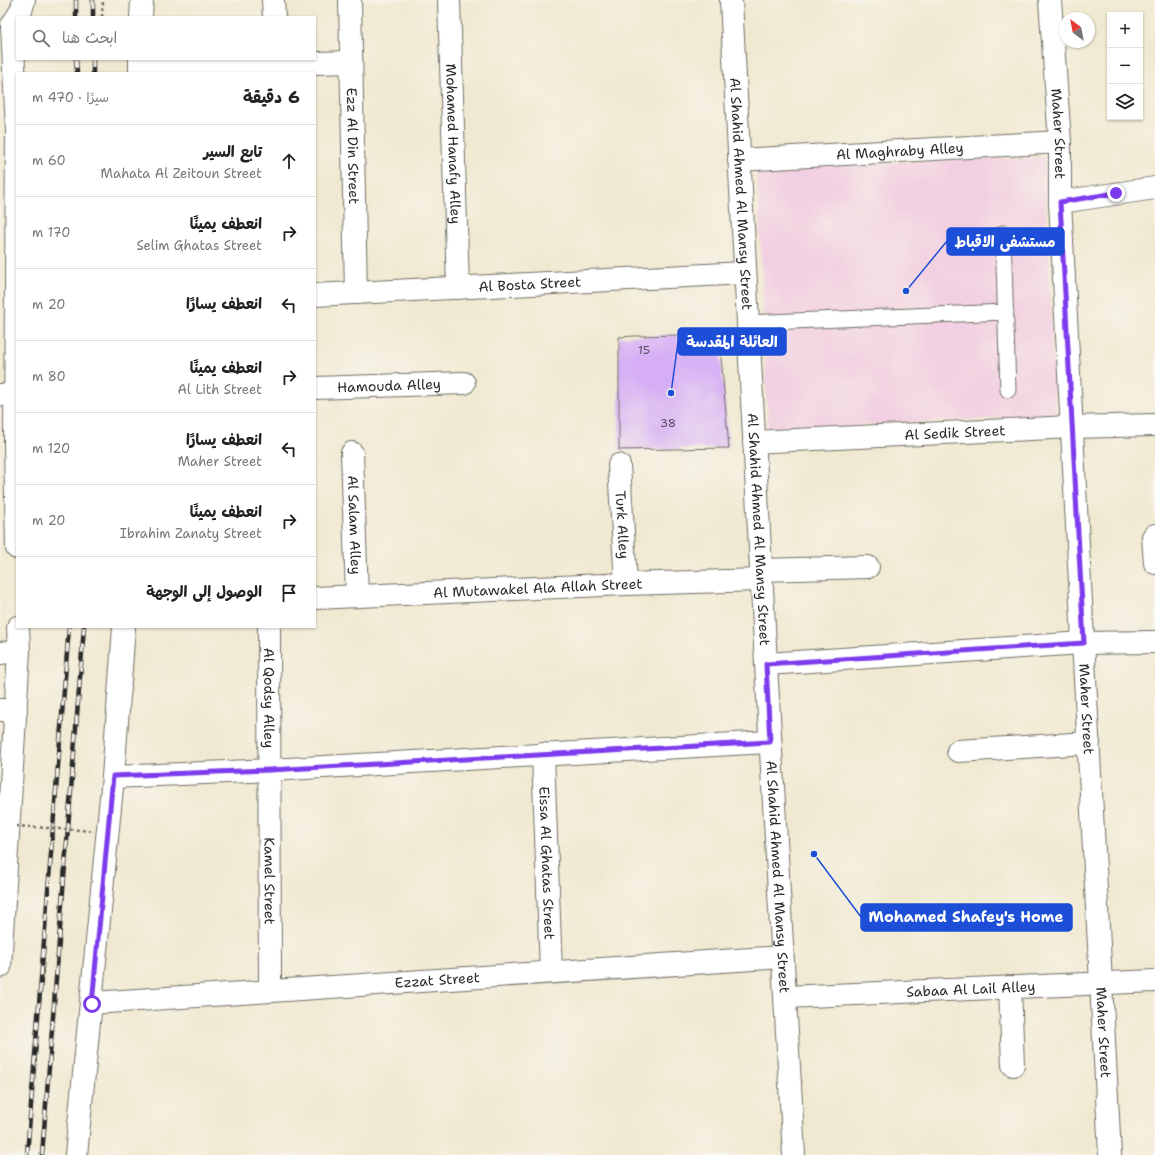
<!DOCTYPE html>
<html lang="ar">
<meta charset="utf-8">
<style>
:root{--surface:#fff;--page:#f6f6f6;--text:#222;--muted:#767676;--line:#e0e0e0}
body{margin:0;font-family:"Shantell Sans","Playpen Sans Arabic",sans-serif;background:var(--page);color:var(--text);direction:rtl}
.controls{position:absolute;right:12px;top:12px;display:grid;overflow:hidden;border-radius:0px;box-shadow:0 1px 3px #0004}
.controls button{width:36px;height:36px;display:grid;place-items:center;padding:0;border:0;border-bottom:1px solid var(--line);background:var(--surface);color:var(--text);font:20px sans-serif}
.compass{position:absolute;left:1059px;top:12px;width:36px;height:36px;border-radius:50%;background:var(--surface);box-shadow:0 1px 3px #0004;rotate:328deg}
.stop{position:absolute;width:12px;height:12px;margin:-9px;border:3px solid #7c3aed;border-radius:50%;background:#fff}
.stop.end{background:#7c3aed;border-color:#fff;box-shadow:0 1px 4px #0008}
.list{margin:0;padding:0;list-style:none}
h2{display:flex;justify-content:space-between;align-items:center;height:52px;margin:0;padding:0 16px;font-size:17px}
h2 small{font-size:13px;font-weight:400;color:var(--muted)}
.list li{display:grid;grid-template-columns:26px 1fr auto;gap:12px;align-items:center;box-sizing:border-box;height:72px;padding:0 16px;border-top:1px solid var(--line)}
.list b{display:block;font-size:15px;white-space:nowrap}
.list p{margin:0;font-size:13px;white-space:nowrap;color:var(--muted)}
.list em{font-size:13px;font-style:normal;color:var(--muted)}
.icon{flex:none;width:22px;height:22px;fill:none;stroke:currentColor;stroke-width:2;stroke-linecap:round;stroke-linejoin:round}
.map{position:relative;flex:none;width:1155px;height:1155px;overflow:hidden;direction:ltr}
.search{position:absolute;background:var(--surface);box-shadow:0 1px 3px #0004;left:16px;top:16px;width:300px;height:44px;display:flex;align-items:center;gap:10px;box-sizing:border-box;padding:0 14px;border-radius:0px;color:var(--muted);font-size:15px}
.panel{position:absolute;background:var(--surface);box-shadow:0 1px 3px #0004;left:16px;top:72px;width:300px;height:556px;border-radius:0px;direction:rtl}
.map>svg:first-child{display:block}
</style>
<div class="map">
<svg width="1155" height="1155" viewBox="0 0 1155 1155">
<rect width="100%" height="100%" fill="#f7f3e8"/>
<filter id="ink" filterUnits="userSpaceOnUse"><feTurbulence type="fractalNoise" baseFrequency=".025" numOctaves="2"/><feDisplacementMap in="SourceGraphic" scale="8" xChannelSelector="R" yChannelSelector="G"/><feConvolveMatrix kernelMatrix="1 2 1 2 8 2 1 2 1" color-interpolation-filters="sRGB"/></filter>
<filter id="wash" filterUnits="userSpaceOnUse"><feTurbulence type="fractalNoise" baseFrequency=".012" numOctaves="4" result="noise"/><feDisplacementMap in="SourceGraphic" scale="16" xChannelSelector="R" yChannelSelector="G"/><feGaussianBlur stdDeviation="0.9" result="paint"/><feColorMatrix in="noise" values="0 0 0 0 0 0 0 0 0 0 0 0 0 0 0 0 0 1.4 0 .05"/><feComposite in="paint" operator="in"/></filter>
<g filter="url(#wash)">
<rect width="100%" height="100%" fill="#f0e9d1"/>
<path fill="#f2cfe1" d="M 1044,157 L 1056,415 L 768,431 L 757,167 Z"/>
<g id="blocks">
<path fill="#d6aef5" d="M 719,334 L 729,448 L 619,450 L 619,337 L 634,336 Z"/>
</g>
</g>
<g filter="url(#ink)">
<use href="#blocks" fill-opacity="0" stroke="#706e65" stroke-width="1"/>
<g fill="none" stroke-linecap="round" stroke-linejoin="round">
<g stroke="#706e65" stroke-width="17">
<path id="lane" d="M 1003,233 L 1008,390
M 748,323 L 1006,312"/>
</g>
<g stroke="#706e65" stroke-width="24">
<g id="street">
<path d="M 273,0 L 274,17"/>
<path id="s1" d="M 350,0 L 356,293"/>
<path id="s2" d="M 449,0 L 458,288"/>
<path id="s3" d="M 1050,0 L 1060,142 L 1060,202 L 1110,1155"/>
<path d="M 140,68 L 351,62"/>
<path id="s4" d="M 739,160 L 1060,142"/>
<path d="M 1060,202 L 1155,188"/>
<path id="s5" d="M 315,295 L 745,273"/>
<path id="s6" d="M 315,388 L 464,383"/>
<path d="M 0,395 L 16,394"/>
<path id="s7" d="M 754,442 L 1072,427 L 1155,425"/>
<path id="s8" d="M 352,453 L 357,596"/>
<path id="s9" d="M 619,465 L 626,584"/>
<path d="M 1155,535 L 1153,537 L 1155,563"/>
<path d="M 761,570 L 868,567"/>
<path id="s10" d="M 315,598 L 626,584 L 761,580"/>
<path id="s11" d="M 269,627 L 270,991"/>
<path d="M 0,653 L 19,651"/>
<path d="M 766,664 L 1083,643 L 1155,642"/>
<path d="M 0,710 L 16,710"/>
<path d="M 958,751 L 1089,743"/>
<path id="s12" d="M 543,754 L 551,972"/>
<path d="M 113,777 L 270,770 L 770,742"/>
<path d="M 1010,987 L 1013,1065"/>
<path id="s13" d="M 786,997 L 1155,981"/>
<path id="s14" d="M 92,1003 L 782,957"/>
</g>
</g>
<g stroke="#706e65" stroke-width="24">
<g id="secondary">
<path id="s15" d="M 731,0 L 766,664 L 794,1155"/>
<path d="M 141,17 L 142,0"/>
<path d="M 12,25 L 17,131 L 15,443 L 17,548"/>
<path d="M 12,25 L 21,11 L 24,0"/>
<path d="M 140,73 L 140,59"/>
<path d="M 0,967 L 19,651 L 18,627"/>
<path d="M 76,1155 L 113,777 L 124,627"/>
</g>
</g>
<path stroke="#706e65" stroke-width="2.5" stroke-dasharray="3 3" stroke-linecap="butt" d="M 102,17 L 103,0"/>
<use href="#lane" stroke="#fff" stroke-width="15"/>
<use href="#street" stroke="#fff" stroke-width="22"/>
<use href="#secondary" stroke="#fff" stroke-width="22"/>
<g stroke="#2b2b2b" stroke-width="4.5">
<path id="rail" d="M 76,0 L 76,17
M 93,0 L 93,17
M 76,59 L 77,73
M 93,59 L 93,73
M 27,1155 L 69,627
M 42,1155 L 84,627"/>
</g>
<use href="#rail" stroke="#f7f3e8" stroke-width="3" stroke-dasharray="9" stroke-linecap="butt"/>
<path stroke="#706e65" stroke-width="2.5" stroke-dasharray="3 3" stroke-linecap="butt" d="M 16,826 L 94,831"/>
</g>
</g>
<g fill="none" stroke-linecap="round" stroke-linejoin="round" filter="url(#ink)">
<path stroke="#7c3aed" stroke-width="5" d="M 92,1004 L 113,776 L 270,770 L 770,742 L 766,664 L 1084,643 L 1060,202 L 1116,193"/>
</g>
<g text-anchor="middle" stroke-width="3" stroke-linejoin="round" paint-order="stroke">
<g font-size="12" fill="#564c5e">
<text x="644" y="354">15</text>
<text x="668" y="427">38</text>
</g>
<g font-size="14" fill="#2b2b2b" stroke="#f7f3e8">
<text dy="5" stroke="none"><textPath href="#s3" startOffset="134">Maher Street</textPath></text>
<text dy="5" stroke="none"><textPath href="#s2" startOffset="144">Mohamed Hanafy Alley</textPath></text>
<text dy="5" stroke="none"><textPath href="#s1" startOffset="146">Ezz Al Din Street</textPath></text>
<text dy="5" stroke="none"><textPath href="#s4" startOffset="161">Al Maghraby Alley</textPath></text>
<text dy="5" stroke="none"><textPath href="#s15" startOffset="194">Al Shahid Ahmed Al Mansy Street</textPath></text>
<text dy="5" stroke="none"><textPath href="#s5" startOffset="215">Al Bosta Street</textPath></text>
<text dy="5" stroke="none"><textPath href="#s6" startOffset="74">Hamouda Alley</textPath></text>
<text dy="5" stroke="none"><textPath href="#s7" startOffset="201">Al Sedik Street</textPath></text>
<text dy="5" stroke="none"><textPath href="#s9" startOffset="60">Turk Alley</textPath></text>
<text dy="5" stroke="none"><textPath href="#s8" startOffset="72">Al Salam Alley</textPath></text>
<text dy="5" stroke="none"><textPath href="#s15" startOffset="530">Al Shahid Ahmed Al Mansy Street</textPath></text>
<text dy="5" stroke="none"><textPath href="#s10" startOffset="223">Al Mutawakel Ala Allah Street</textPath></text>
<text dy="5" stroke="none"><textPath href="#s11" startOffset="71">Al Qodsy Alley</textPath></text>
<text dy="5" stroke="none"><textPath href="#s3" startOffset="710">Maher Street</textPath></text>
<text dy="5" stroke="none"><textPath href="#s12" startOffset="109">Eissa Al Ghatas Street</textPath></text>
<text dy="5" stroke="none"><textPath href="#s15" startOffset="878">Al Shahid Ahmed Al Mansy Street</textPath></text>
<text dy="5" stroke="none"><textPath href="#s11" startOffset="254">Kamel Street</textPath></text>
<text dy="5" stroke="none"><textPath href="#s14" startOffset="346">Ezzat Street</textPath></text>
<text dy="5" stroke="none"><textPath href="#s13" startOffset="185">Sabaa Al Lail Alley</textPath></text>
<text dy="5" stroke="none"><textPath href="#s3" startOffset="1034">Maher Street</textPath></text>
</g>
</g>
<path fill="none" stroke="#1d4ed8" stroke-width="1.5" d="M906 291L947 241M671 393L678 342M814 854L861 917"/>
<g fill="#1d4ed8" stroke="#f7f3e8" stroke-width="1.5">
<circle cx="906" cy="291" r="4"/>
<circle cx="671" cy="393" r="4"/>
<circle cx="814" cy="854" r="4"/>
</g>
<g fill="#1d4ed8" stroke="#1d4ed8" stroke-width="1.5">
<rect x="947" y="228" width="117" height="27" rx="4"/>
<rect x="678" y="328" width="108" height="27" rx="4"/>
<rect x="861" y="904" width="211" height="27" rx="4"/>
</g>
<g font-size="15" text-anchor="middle" font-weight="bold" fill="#fff">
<text x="1005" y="247">مستشفى الاقباط</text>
<text x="732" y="347">العائلة المقدسة</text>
<text x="966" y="922">Mohamed Shafey's Home</text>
</g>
</svg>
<div class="controls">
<button>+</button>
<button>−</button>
<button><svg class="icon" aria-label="layers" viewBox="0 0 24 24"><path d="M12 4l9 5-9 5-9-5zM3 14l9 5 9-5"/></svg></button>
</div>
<svg class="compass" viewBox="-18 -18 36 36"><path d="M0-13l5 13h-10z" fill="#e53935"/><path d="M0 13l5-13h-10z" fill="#767676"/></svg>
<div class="stop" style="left:92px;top:1004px"></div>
<div class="stop end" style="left:1116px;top:193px"></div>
<div class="search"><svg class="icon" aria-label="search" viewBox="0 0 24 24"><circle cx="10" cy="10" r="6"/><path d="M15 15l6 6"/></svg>ابحث هنا</div>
<section class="panel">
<h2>6 دقيقة<small>سيرًا · 470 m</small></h2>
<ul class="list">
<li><svg class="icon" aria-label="ahead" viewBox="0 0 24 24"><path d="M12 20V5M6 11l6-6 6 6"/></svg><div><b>تابع السير</b><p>Mahata Al Zeitoun Street</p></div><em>60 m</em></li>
<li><svg class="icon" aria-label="right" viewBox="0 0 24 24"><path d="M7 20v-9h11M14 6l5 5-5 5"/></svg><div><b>انعطف يمينًا</b><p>Selim Ghatas Street</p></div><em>170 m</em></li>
<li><svg class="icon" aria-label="left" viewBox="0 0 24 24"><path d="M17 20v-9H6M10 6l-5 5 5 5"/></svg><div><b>انعطف يسارًا</b></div><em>20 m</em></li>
<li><svg class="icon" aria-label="right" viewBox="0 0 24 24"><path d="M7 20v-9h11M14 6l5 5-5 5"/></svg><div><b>انعطف يمينًا</b><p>Al Lith Street</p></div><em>80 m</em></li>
<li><svg class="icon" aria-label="left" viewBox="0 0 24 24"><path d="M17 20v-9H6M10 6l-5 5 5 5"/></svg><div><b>انعطف يسارًا</b><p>Maher Street</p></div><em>120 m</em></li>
<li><svg class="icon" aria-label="right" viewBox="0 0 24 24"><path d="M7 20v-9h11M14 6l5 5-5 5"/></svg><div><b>انعطف يمينًا</b><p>Ibrahim Zanaty Street</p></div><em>20 m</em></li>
<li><svg class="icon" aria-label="arrive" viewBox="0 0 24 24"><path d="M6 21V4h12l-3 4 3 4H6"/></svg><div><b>الوصول إلى الوجهة</b></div></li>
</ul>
</section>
</div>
